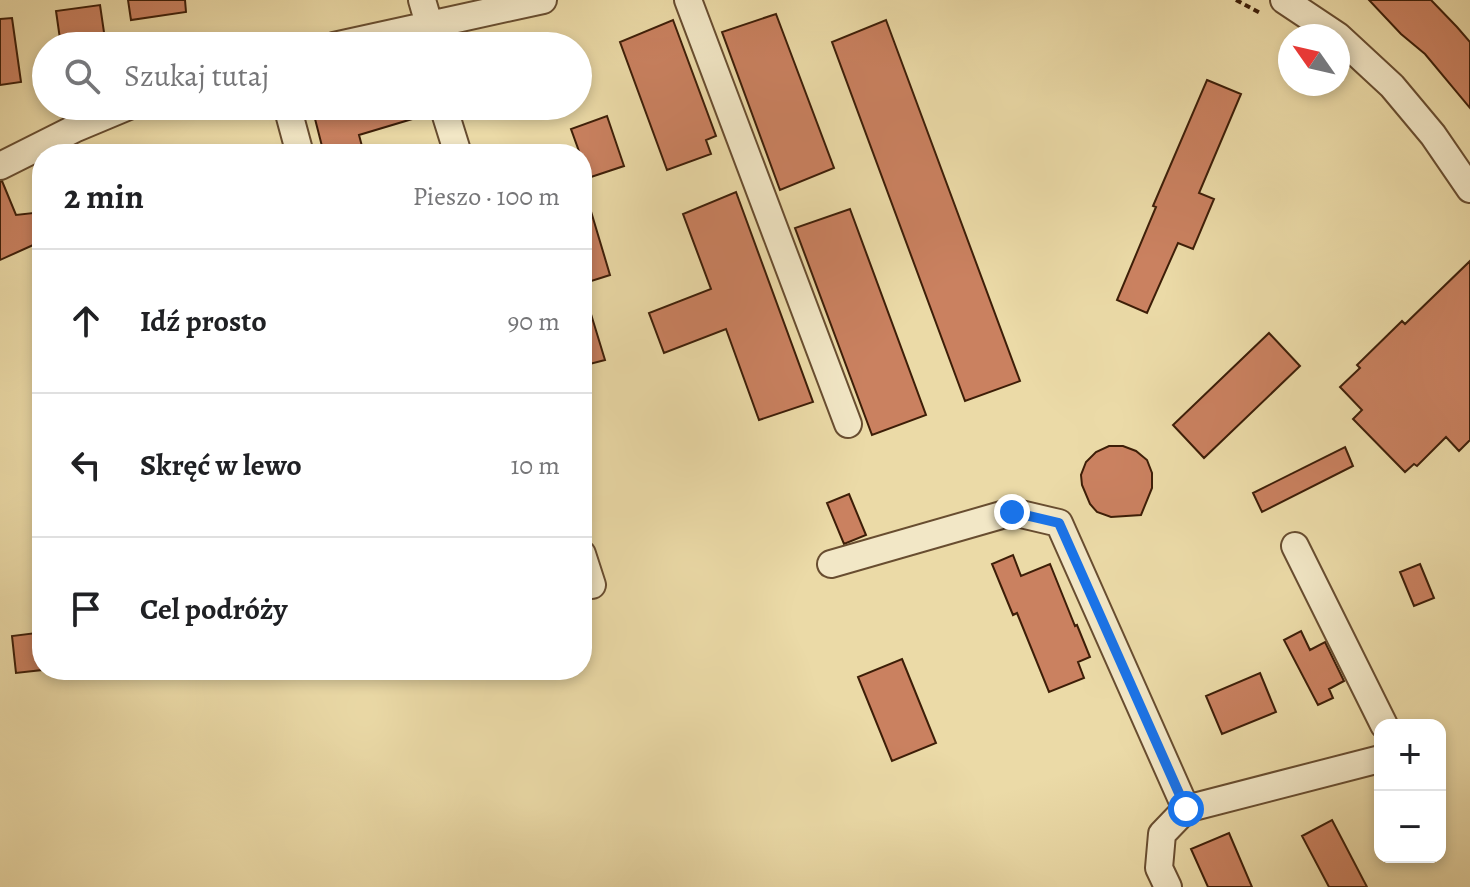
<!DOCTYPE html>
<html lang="pl">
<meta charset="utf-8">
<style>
:root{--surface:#fff;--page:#f6f6f6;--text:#202124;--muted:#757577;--line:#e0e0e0}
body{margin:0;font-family:Alegreya,serif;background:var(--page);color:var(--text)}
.controls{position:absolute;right:24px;bottom:24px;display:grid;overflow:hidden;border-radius:16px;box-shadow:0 4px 12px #0003}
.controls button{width:72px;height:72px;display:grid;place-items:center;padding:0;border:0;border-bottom:2px solid var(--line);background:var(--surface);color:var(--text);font:40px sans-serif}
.compass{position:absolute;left:1278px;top:24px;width:72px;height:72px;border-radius:50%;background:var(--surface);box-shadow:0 4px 12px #0003;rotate:304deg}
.stop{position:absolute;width:24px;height:24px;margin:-18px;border:6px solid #1a73e8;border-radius:50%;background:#fff}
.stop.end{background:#1a73e8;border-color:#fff;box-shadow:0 2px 8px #0008}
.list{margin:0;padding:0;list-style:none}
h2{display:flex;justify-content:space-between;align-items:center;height:104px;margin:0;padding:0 32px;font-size:34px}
h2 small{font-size:26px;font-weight:400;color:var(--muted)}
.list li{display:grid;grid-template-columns:52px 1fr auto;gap:24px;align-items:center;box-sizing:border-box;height:144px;padding:0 32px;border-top:2px solid var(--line)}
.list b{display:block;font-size:30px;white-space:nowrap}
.list em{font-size:26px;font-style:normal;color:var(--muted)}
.icon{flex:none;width:44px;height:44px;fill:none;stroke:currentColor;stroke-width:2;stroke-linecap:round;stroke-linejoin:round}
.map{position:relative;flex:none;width:1470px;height:887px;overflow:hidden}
.search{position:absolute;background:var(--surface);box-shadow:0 4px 12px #0003;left:32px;top:32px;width:560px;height:88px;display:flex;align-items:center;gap:20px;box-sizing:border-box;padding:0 28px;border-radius:44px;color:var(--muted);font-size:30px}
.panel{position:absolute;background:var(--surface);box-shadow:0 4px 12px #0003;left:32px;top:144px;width:560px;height:536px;border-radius:32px}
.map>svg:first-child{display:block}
</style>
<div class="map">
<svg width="1470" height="887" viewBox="0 0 1470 887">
<rect width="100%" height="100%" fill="#ebdaa7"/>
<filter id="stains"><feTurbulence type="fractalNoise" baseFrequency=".0025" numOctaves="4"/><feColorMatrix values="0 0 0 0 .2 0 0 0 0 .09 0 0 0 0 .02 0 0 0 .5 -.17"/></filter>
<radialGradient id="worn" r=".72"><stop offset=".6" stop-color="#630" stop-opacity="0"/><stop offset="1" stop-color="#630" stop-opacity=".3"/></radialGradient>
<path fill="#ca8160" stroke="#3d1e08" stroke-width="2" d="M 128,0 L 185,0 L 186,12 L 131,20 Z
M 1369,0 L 1431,0 L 1457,27 L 1470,42 L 1470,108 L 1425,54 L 1401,34 Z
M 100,5 L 106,46 L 61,46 L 56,11 Z
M 776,14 L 834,168 L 780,190 L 722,32 Z
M 12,18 L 21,82 L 0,85 L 0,19 Z
M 673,20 L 716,136 L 706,140 L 711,154 L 667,170 L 620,42 Z
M 886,20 L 1020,381 L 965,401 L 832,42 Z
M 1207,80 L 1241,94 L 1199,193 L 1214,199 L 1193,249 L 1178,243 L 1147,313 L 1117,300 L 1156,207 L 1153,206 Z
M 329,106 L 427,106 L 429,114 L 359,135 L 363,150 L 347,154 L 324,154 L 314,115 L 330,111 Z
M 607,116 L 624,166 L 588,178 L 582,161 L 582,154 L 580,154 L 571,129 Z
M 2,181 L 16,215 L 42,212 L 42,241 L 0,260 L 0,182 Z
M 736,192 L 813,402 L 759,420 L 726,329 L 664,353 L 649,313 L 711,289 L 683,214 Z
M 587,198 L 610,275 L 582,284 L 582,199 Z
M 850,209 L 926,415 L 872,435 L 795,228 Z
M 1470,261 L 1470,440 L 1459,451 L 1446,437 L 1417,466 L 1414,464 L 1405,472 L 1353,419 L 1362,410 L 1340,387 L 1360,368 L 1357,365 L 1402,321 L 1405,324 Z
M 587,301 L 605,360 L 582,366 L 582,302 Z
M 1269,333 L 1300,366 L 1204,458 L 1173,425 Z
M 1109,446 L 1123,446 L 1136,451 L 1147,460 L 1152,473 L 1152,488 L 1141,515 L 1111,517 L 1097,512 L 1090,504 L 1082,485 L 1081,475 L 1086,462 L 1096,452 Z
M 1345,447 L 1353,466 L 1262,512 L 1253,493 Z
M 849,494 L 866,535 L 844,544 L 827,503 Z
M 1013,555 L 1021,576 L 1050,564 L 1075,626 L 1077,625 L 1090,657 L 1078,662 L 1084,678 L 1049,692 L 1017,613 L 1013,615 L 992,564 Z
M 1420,564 L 1434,598 L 1414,606 L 1400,572 Z
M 1301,631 L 1310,650 L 1325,642 L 1344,681 L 1329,689 L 1333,698 L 1318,705 L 1284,640 Z
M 36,633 L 37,638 L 42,637 L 42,670 L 16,673 L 12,636 Z
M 902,659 L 936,743 L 892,761 L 858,677 Z
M 1260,673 L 1276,712 L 1222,734 L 1206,696 Z
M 1332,820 L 1367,887 L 1329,887 L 1302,836 Z
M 1229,833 L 1252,887 L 1208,887 L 1191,849 Z"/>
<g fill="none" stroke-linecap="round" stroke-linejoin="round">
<g stroke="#684d30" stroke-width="30">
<path id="minor" d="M 422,0 L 429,24
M 688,0 L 848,424
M 1284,0 L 1338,36
M 1338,36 L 1392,86 L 1433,135 L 1470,189
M 334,46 L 543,0
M 287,106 L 300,154
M 443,106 L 458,154
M 0,166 L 74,129 L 129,106
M 1295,546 L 1384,725
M 582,554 L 592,585
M 831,564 L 1012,512 L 1059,523 L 1186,809
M 1168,887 L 1159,868 L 1162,834 L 1186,809 L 1380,759"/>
</g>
<path stroke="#3d1e08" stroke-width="4" stroke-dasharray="6 4" stroke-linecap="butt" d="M 1236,0 L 1262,14"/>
<use href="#minor" stroke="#f2e7c6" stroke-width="26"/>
</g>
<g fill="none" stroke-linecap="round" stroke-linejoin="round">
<path stroke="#1a73e8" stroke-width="10" d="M 1012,512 L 1059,523 L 1186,809"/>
</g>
<rect width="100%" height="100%" filter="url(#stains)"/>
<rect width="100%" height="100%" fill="url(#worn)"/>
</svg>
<div class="controls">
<button>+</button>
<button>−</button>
</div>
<svg class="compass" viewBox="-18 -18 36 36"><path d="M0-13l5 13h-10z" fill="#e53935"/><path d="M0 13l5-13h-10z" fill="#757577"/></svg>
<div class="stop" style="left:1186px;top:809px"></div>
<div class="stop end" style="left:1012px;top:512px"></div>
<div class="search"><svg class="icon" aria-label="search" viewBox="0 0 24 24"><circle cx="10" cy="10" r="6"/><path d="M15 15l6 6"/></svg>Szukaj tutaj</div>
<section class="panel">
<h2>2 min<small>Pieszo · 100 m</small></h2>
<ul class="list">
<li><svg class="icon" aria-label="ahead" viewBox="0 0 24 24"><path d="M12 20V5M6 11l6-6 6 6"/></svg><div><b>Idź prosto</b></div><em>90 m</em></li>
<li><svg class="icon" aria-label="left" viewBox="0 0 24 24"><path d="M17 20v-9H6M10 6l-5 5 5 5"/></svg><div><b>Skręć w lewo</b></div><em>10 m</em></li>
<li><svg class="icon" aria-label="arrive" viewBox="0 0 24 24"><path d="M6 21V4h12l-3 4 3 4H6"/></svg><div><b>Cel podróży</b></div></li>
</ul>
</section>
</div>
